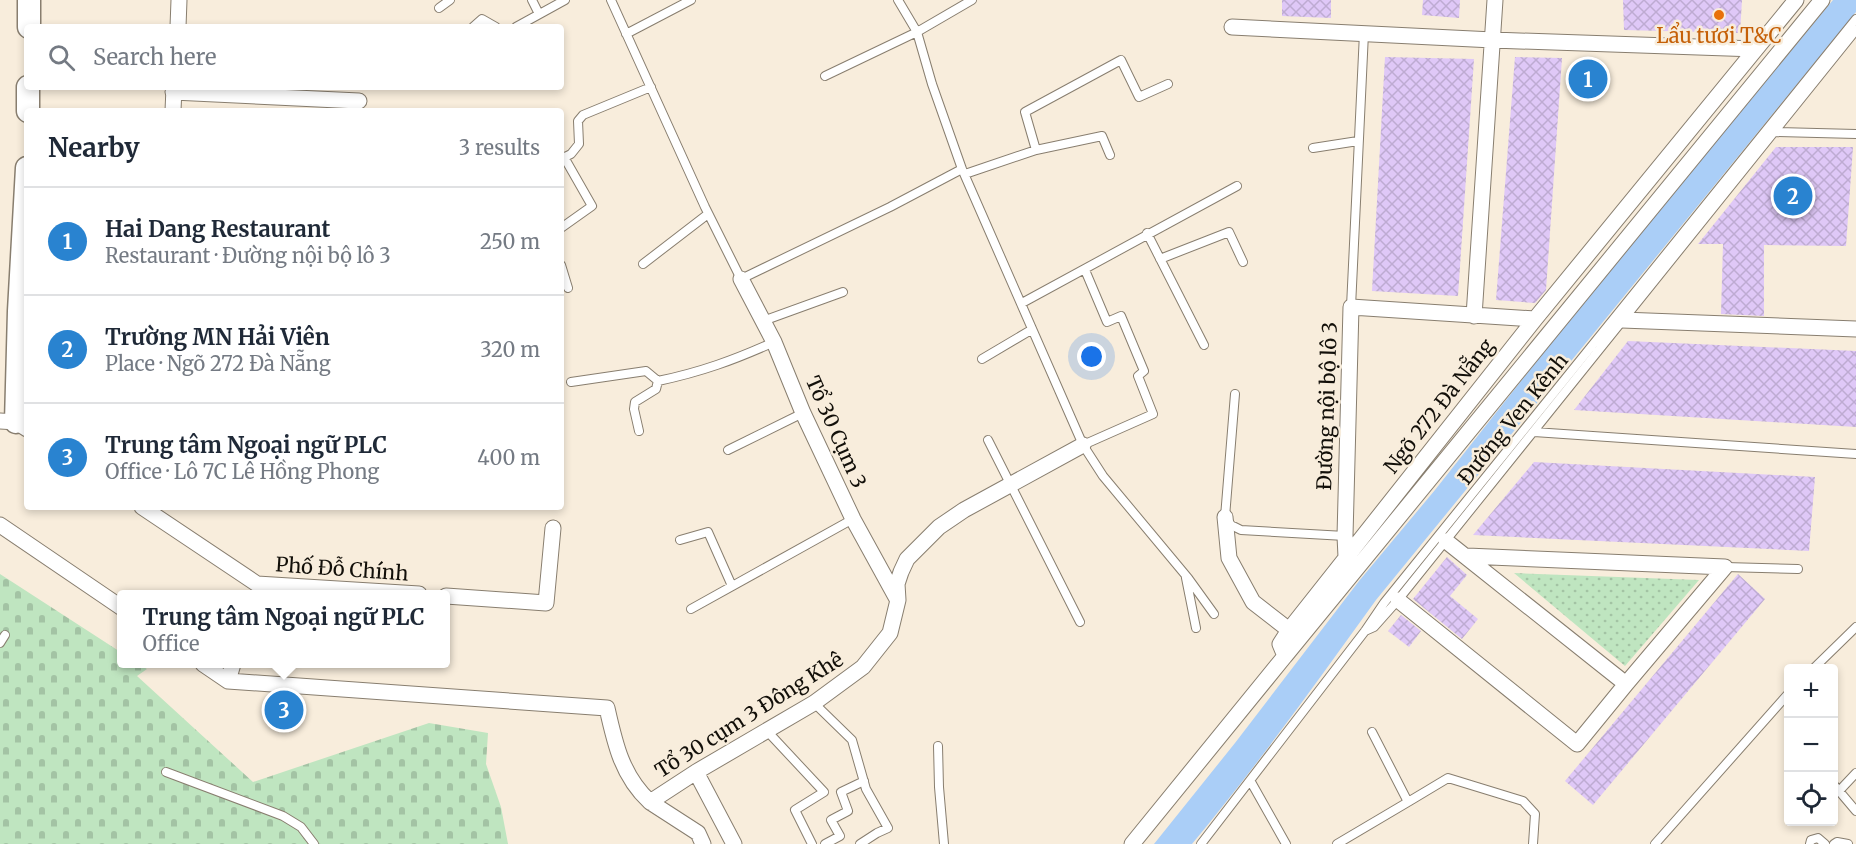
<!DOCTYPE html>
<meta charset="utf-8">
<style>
:root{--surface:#fff;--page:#f2f2f3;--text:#1f2937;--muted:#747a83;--line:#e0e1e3;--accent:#2983d0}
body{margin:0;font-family:Merriweather,serif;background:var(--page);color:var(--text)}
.controls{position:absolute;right:18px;bottom:18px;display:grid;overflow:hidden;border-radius:6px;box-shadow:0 3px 9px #0003}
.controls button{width:54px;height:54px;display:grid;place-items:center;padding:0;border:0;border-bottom:2px solid var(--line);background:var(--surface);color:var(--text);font:30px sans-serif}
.you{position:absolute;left:1092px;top:357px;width:21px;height:21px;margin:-15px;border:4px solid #fff;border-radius:50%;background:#1a73e8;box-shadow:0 0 0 9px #1a73e833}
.badge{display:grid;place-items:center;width:39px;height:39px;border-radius:50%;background:var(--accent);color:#fff;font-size:20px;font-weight:700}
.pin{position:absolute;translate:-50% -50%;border:3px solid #fff;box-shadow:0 2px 6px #0006}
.popup{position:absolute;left:117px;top:590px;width:333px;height:78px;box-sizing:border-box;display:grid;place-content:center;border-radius:6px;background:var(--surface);filter:drop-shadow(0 2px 4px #0005);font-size:20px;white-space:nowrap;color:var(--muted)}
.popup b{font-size:22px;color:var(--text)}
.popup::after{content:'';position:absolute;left:50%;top:100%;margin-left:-12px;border:12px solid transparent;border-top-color:var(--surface)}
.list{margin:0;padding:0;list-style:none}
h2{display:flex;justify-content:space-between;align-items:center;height:78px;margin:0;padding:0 24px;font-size:26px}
h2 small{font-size:20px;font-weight:400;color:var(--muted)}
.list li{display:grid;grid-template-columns:39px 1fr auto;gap:18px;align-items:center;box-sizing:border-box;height:108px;padding:0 24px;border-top:2px solid var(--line)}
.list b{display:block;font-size:22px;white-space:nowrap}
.list p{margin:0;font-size:20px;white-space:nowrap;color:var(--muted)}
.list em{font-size:20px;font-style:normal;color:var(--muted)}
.icon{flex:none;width:33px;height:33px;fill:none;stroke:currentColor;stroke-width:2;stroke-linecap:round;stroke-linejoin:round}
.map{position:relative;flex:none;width:1856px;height:844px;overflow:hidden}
.search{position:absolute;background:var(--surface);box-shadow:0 3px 9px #0003;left:24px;top:24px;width:540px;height:66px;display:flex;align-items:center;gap:15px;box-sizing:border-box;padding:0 21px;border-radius:6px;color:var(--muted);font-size:22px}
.panel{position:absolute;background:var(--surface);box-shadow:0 3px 9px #0003;left:24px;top:108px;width:540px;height:402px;border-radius:6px}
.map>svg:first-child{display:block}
</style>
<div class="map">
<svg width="1856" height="844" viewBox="0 0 1856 844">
<defs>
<pattern id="grass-dots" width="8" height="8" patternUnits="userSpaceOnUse" patternTransform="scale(1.5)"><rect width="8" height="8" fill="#bfe5c0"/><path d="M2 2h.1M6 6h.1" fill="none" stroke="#a3c3a4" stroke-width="1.8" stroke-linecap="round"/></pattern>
<pattern id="cemetery-stones" width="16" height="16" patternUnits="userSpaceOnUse" patternTransform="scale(1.5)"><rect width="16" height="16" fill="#bfe5c0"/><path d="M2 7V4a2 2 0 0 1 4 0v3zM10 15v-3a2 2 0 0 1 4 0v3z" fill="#a3c3a4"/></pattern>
<pattern id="building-cross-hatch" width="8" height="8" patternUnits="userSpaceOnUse" patternTransform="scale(1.5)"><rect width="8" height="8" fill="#dfc8f7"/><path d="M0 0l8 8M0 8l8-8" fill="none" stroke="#beabd2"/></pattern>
</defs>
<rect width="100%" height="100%" fill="#f8eddc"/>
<path fill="url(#grass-dots)" d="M 1514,573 L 1699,580 L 1625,666 Z"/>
<path fill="url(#cemetery-stones)" d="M 0,574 L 122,653 L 122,664 L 139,664 L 147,669 L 137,676 L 253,782 L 429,723 L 488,733 L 486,764 L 501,807 L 508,844 L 0,844 Z"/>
<path fill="#aacef7" d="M 1833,0 L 1856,0 L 1856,12 L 1376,600 C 1316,683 1257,766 1192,844 L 1154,844 L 1235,743 L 1359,581 L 1435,490 L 1585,300 Z"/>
<path fill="url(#building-cross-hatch)" d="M 1282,0 L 1331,0 L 1331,18 L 1282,16 Z
M 1423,0 L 1460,0 L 1459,18 L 1422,15 Z
M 1623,0 L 1742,0 L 1740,33 L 1624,30 Z
M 1385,57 L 1474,59 L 1458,296 L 1372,291 Z
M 1515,57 L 1562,58 L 1546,290 L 1535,303 L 1496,300 Z
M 1776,147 L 1853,147 L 1846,246 L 1764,245 L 1764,316 L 1721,314 L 1723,244 L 1698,244 Z
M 1628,341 L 1856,351 L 1856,427 L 1574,410 Z
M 1534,462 L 1815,477 L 1809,551 L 1473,535 Z
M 1447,557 L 1467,575 L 1450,596 L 1478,619 L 1462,639 L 1413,599 Z
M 1738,574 L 1765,599 L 1593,805 L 1565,781 Z
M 1401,615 L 1421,631 L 1409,647 L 1388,631 Z"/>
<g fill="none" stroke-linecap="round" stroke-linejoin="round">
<g stroke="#887e6f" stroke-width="10">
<path id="lane" d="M 532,0 L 539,14
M 611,0 L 705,207 L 741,279 L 890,207 L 962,169
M 898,0 L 917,32 L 932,84 L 962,169 L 1083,445 L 1103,476 L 1188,578 L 1214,614
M 439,8 L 450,0
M 473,27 L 482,19 L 496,27
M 516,27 L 565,0
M 626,34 L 691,0
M 825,76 L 917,32 L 972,0
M 1774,132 L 1856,134
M 1313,148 L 1358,141
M 1036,150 L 1025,112 L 1121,60 L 1139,97 L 1168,84
M 561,159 L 571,154 L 579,144 L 578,121 L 583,115 L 651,87
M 965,174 L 1036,150 L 1102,136 L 1110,155
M 561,228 L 592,206 L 564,157
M 1147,233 L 1204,345
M 1160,259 L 1229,232 L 1243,262
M 643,264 L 708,214
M 561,265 L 568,288
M 1022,303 L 1237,186
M 1351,307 L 1364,33
M 763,321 L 843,292
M 982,359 L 1031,330
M 571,382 L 646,371 L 658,381 C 701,372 734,360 774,342
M 1235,394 L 1225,517 L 1231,525 L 1241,530 L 1345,536
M 639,431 L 634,409 L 635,402 L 656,389 L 658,381
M 1534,432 L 1856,454
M 988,440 L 1080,622
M 1083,445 L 1153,414 L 1138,376 L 1144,371 L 1121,316 L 1107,322 L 1085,270
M 728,450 L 803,413
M 680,540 L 708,532 L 732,586
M 1725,567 L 1798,569
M 1186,578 L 1196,628
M 691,609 L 853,519
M 1365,631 L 1374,627 L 1398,600 L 1856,30
M 0,643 L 5,635
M 1814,668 L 1856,627
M 814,703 L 852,740 L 866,789 L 888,828 L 877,833 L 860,844
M 767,731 L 824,792 L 795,810 L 812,844
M 938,746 L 939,787 L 944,844
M 166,772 L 283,816 L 301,827 L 314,844
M 1251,782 L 1286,844
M 1834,785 L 1856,811
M 1839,791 L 1856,773
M 1408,802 L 1448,778 L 1523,801 L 1535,814 L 1533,844
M 825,844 L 840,836 L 831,820 L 848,811 L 841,792 L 864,781
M 1201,844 L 1365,631 L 1384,603 L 1856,19
M 1337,844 L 1408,802 L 1372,732
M 1655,844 L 1788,694
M 1810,844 L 1811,840 L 1818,838 L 1825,844
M 1834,844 L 1837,842 L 1848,844"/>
</g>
<g stroke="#887e6f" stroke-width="17">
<path id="street" d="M 178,27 L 179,0
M 1232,27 L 1493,40 L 1756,49
M 173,92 L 359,101
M 173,111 L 174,87
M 741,279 L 774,342 L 803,413 L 853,519 L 897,599
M 1474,316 L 1495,0
M 1622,320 L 1856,329
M 0,421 L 16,422 L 27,429
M 142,507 L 257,584 L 419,594
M 1225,517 L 1229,558 L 1253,602 L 1289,630
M 0,525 L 122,608
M 1446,541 L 1626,684
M 1467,556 L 1725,567
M 1346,557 L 1345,536 L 1351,307 L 1535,319
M 446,596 L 546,603 L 553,528
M 1398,600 L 1577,744 L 1626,684 L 1725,567
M 1285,656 L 1822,0
M 203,664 L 228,681 L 607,708 C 615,744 622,776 650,802 L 696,772 L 814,703 L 863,667 L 890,633 L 898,600 L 897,584 L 901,572 L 907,559 L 939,527 L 964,510 L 1083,445
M 228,681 L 233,664
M 696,772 L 734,844
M 650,802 L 698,833 L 703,844
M 1132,844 L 1285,656 L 1280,644 L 1289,630 L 1535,319 L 1796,0"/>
</g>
<g stroke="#887e6f" stroke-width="25">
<path id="secondary" d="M 29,27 L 29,0
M 28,111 L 28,87
M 16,422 L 19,311 L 27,168"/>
</g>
<use href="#lane" stroke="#fff" stroke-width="8"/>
<use href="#street" stroke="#fff" stroke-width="15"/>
<use href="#secondary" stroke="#fff" stroke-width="22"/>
</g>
<circle fill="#e8710a" stroke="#f8eddc" stroke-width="2" cx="1719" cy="15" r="6"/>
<g text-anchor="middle" stroke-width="5" stroke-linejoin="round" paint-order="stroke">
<g font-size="20" fill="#c56008" stroke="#f8eddc">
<text x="1719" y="43">Lẩu tươi T&amp;C</text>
</g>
<g font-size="20" fill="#120f09" stroke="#f8eddc">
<text transform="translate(1327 406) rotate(-88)" y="7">Đường nội bộ lô 3</text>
<text transform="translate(1439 406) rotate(-52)" y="7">Ngõ 272 Đà Nẵng</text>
<text transform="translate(1513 419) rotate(-51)" y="7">Đường Ven Kênh</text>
<text transform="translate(836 432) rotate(66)" y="7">Tổ 30 Cụm 3</text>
<text transform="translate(342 569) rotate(4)" y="7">Phố Đỗ Chính</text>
<text transform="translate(749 715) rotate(-32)" y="7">Tổ 30 cụm 3 Đông Khê</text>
</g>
</g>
</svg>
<div class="controls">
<button>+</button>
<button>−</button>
<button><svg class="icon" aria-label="locate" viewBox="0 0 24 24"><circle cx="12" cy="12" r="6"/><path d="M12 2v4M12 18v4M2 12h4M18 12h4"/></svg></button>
</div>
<div class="you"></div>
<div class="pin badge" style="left:1588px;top:79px">1</div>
<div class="pin badge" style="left:1793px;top:196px">2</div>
<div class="pin badge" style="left:284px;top:710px">3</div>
<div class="popup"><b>Trung tâm Ngoại ngữ PLC</b>Office</div>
<div class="search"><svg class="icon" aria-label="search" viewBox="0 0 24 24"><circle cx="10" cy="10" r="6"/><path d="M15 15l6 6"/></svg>Search here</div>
<section class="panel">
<h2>Nearby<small>3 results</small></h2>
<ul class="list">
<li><span class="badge">1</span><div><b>Hai Dang Restaurant</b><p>Restaurant · Đường nội bộ lô 3</p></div><em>250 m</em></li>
<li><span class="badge">2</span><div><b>Trường MN Hải Viên</b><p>Place · Ngõ 272 Đà Nẵng</p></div><em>320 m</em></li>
<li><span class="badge">3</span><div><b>Trung tâm Ngoại ngữ PLC</b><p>Office · Lô 7C Lê Hồng Phong</p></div><em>400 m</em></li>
</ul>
</section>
</div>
